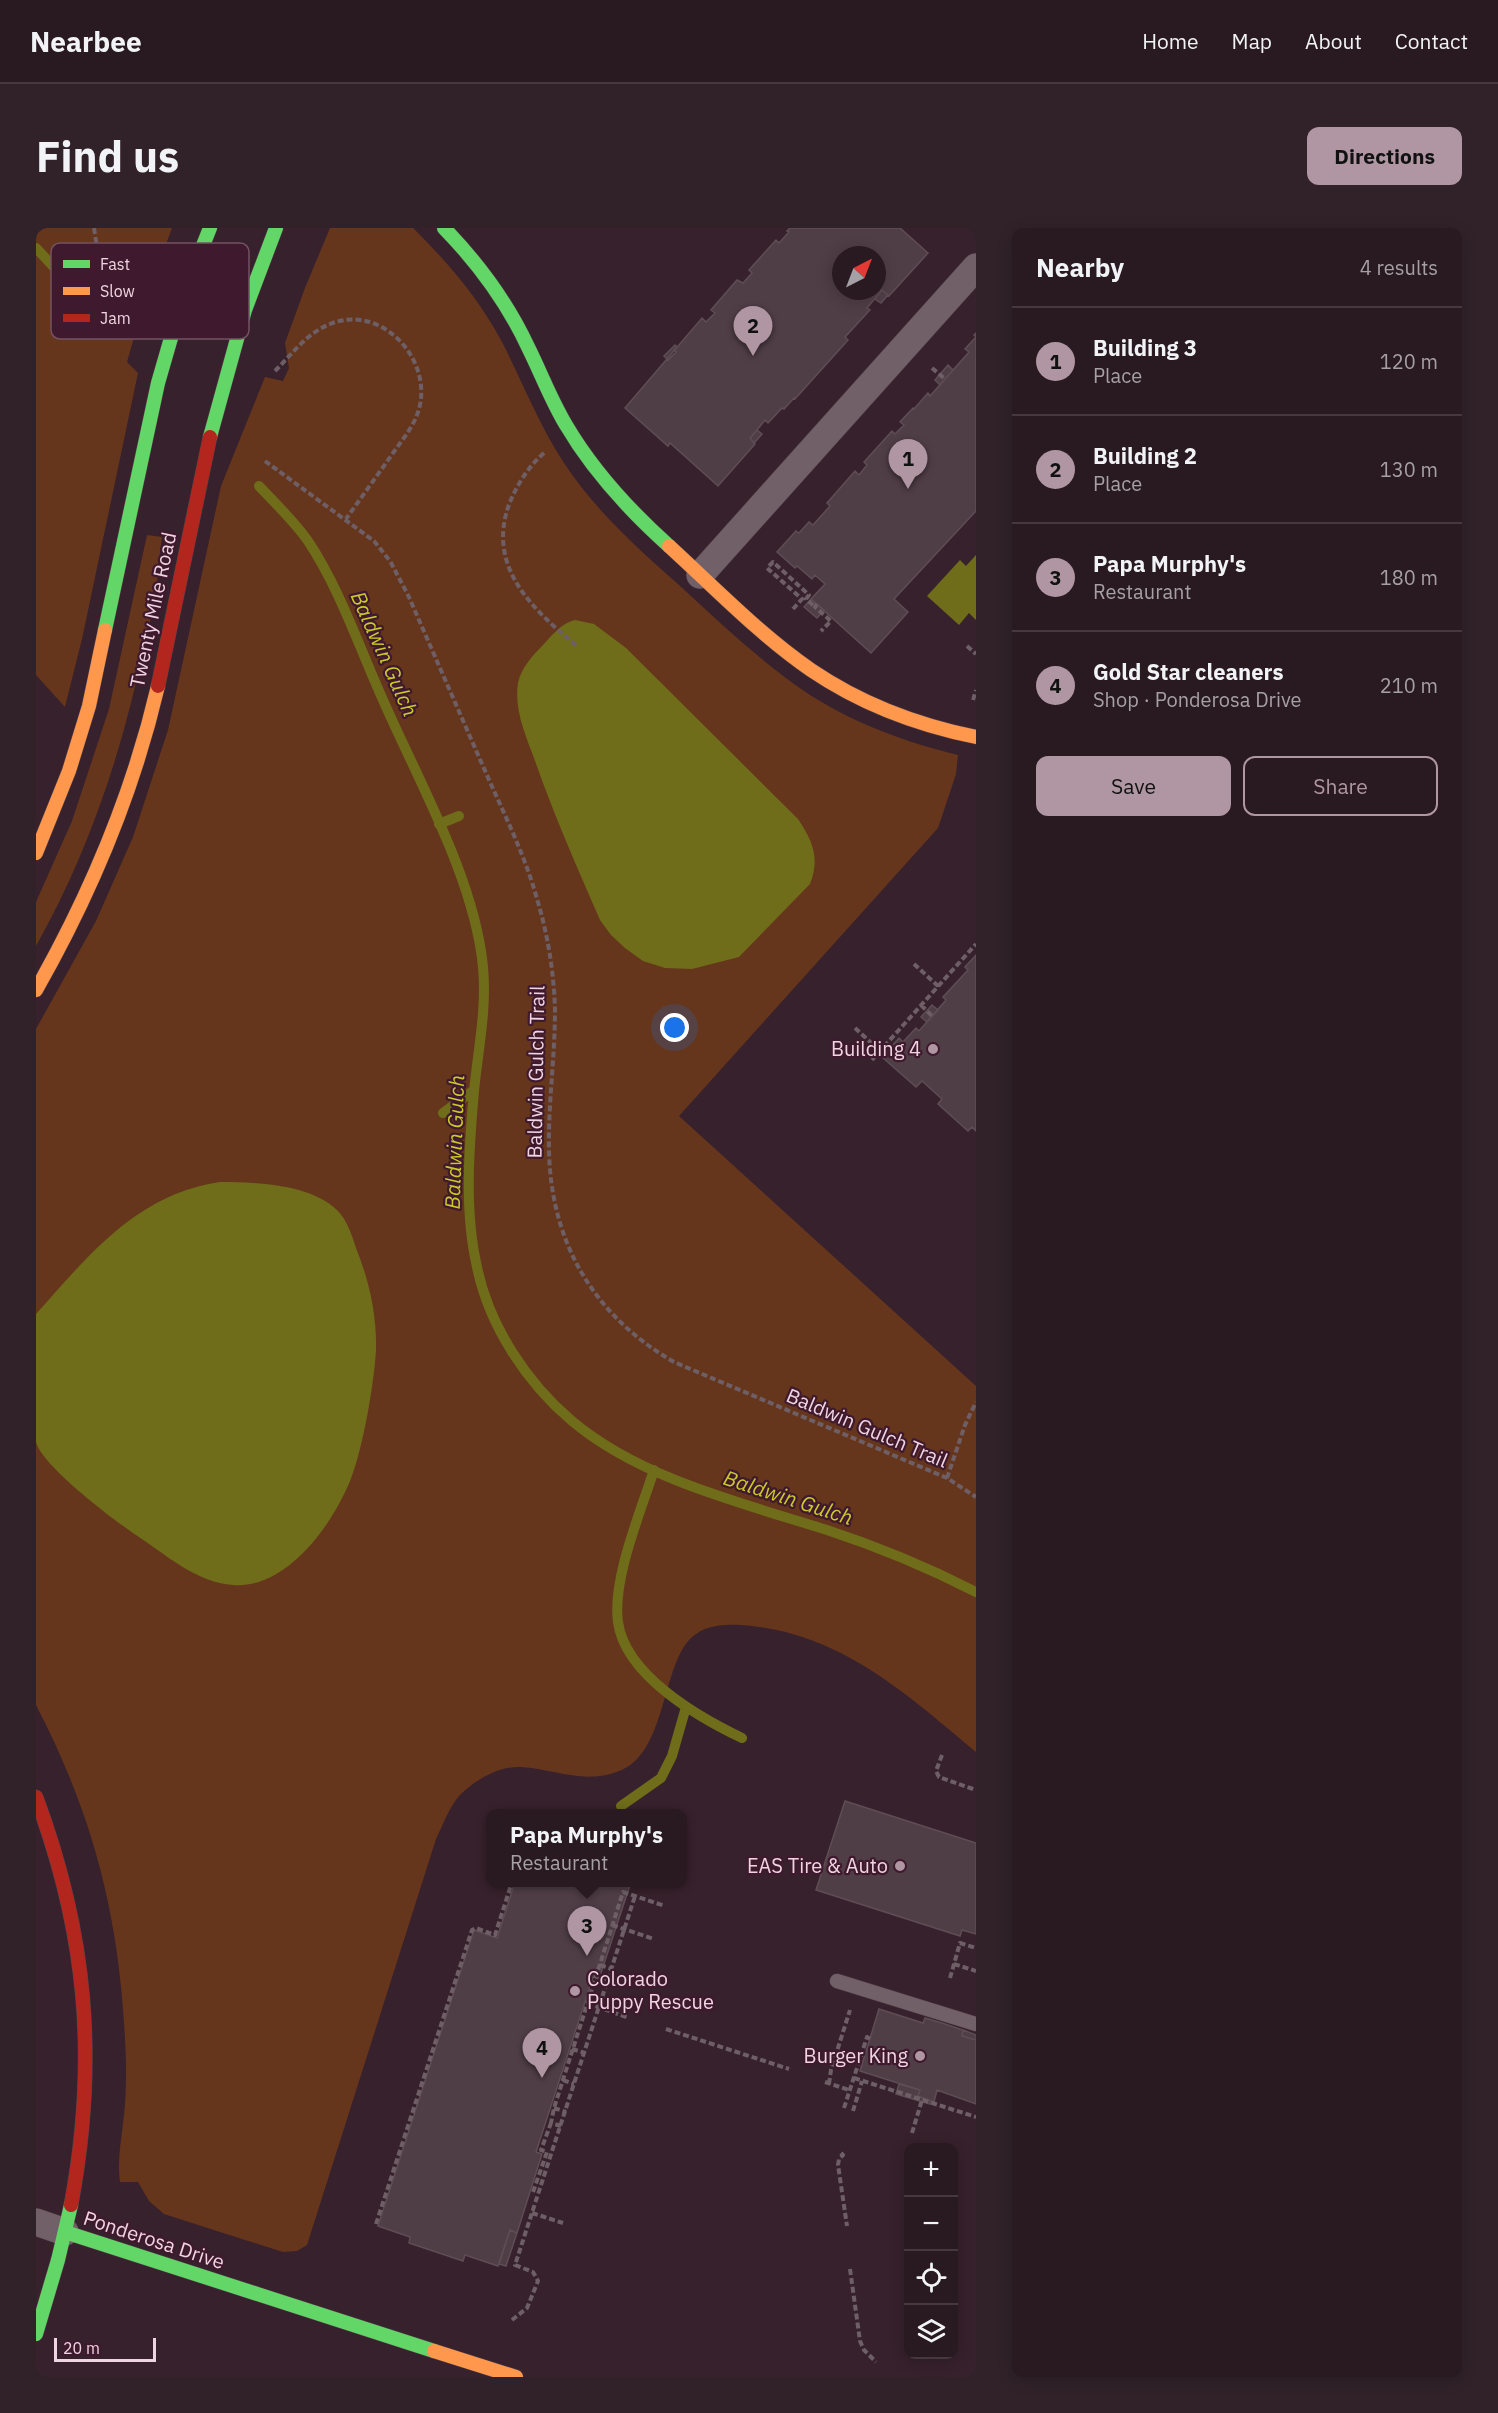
<!DOCTYPE html>
<meta charset="utf-8">
<style>
:root{--surface:#291921;--page:#31222a;--text:#f1f3f6;--muted:#a5a0a5;--line:#45383f;--accent:#af96a2}
body{margin:0;font-family:"IBM Plex Sans",sans-serif;background:var(--page);color:var(--text)}
.controls{position:absolute;right:18px;bottom:18px;display:grid;overflow:hidden;border-radius:12px;box-shadow:0 3px 15px #0003}
.controls button{width:54px;height:54px;display:grid;place-items:center;padding:0;border:0;border-bottom:2px solid var(--line);background:var(--surface);color:var(--text);font:30px sans-serif}
.compass{position:absolute;left:796px;top:18px;width:54px;height:54px;border-radius:50%;background:var(--surface);box-shadow:0 3px 15px #0003;rotate:42deg}
.scale{position:absolute;left:18px;bottom:15px;width:102px;box-sizing:border-box;padding-left:6px;border:3px solid #efd5e1;border-top:0;font-size:16px;line-height:21px;white-space:nowrap;color:#efd5e1;-webkit-text-stroke:4px #3f192d;paint-order:stroke}
.you{position:absolute;left:639px;top:800px;width:21px;height:21px;margin:-15px;border:4px solid #fff;border-radius:50%;background:#1a73e8;box-shadow:0 0 0 9px #1a73e833}
.badge{display:grid;place-items:center;width:39px;height:39px;border-radius:50%;background:var(--accent);color:#111;font-size:20px;font-weight:700}
.pin{position:absolute;translate:-50% -50px;filter:drop-shadow(0 2px 3px #0008)}
.pin::after{content:'';position:absolute;top:32px;width:21px;height:18px;background:inherit;clip-path:polygon(0 0,100% 0,50% 100%)}
.popup{position:absolute;left:450px;top:1581px;width:201px;height:78px;box-sizing:border-box;display:grid;place-content:center;border-radius:12px;background:var(--surface);filter:drop-shadow(0 2px 4px #0005);font-size:20px;white-space:nowrap;color:var(--muted)}
.popup b{font-size:22px;color:var(--text)}
.popup::after{content:'';position:absolute;left:50%;top:100%;margin-left:-12px;border:12px solid transparent;border-top-color:var(--surface)}
.list{margin:0;padding:0;list-style:none}
h2{display:flex;justify-content:space-between;align-items:center;height:78px;margin:0;padding:0 24px;font-size:26px}
h2 small{font-size:20px;font-weight:400;color:var(--muted)}
.list li{display:grid;grid-template-columns:39px 1fr auto;gap:18px;align-items:center;box-sizing:border-box;height:108px;padding:0 24px;border-top:2px solid var(--line)}
.list b{display:block;font-size:22px;white-space:nowrap}
.list p{margin:0;font-size:20px;white-space:nowrap;color:var(--muted)}
.list em{font-size:20px;font-style:normal;color:var(--muted)}
.actions{display:flex;gap:12px;padding:18px 24px}
.actions a{flex:1;padding:14px 0;border:2px solid var(--accent);border-radius:12px;text-align:center;font-size:21px;color:var(--accent)}
.actions .main{background:var(--accent);color:#111}
.icon{flex:none;width:33px;height:33px;fill:none;stroke:currentColor;stroke-width:2;stroke-linecap:round;stroke-linejoin:round}
.map{position:relative;flex:none;width:940px;height:2149px;overflow:hidden;border-radius:12px}
header{display:flex;align-items:center;gap:36px;box-sizing:border-box;height:84px;padding:0 30px;background:var(--surface);border-bottom:2px solid var(--line)}
header strong{font-size:28px}
nav{display:flex;gap:33px;margin-inline-start:auto;font-size:21px}
.intro{display:flex;align-items:center;justify-content:space-between;box-sizing:border-box;height:144px;padding:0 36px}
h1{margin:0;font-size:42px}
.button{padding:15px 27px;border-radius:12px;background:var(--accent);color:#111;font-size:21px;font-weight:700}
main{display:flex;gap:36px;padding:0 36px}
aside{flex:1;background:var(--surface);border-radius:12px;box-shadow:0 3px 15px #0003}
.map>svg:first-child{display:block}
</style>
<header>
<strong>Nearbee</strong>
<nav><a>Home</a><a>Map</a><a>About</a><a>Contact</a></nav>
</header>
<div class="intro"><h1>Find us</h1><a class="button">Directions</a></div>
<main>
<div class="map">
<svg width="940" height="2149" viewBox="0 0 940 2149">
<rect width="100%" height="100%" fill="#37212c"/>
<path fill="#66361c" d="M 0,0 L 136,0 L 107,78 L 91,134 L 102,145 L 46,411 L 29,479 L 0,447 Z
M 294,0 L 377,0 C 413,36 442,69 466,114 C 487,155 503,197 528,235 C 559,282 601,320 643,357 C 683,394 723,432 768,463 C 814,494 869,514 922,527 L 920,546 L 902,600 L 643,888 L 940,1158 L 940,1524 C 868,1464 803,1404 705,1397 C 680,1396 659,1399 646,1422 C 626,1457 625,1528 583,1543 C 547,1557 520,1541 484,1539 C 463,1538 439,1552 424,1567 C 413,1579 407,1597 400,1611 L 271,2017 L 261,2023 L 247,2024 L 128,1986 L 113,1973 L 102,1954 L 84,1954 C 81,1934 85,1915 87,1895 C 90,1875 90,1855 90,1836 C 86,1701 62,1597 0,1477 L 0,801 L 60,693 L 97,609 L 132,502 L 185,258 L 229,149 L 247,153 L 253,140 L 249,115 L 269,60 Z
M 111,307 L 126,309 C 123,328 122,346 120,364 C 118,380 113,397 109,413 C 88,519 53,624 0,718 L 0,674 L 36,593 L 73,481 Z"/>
<path fill="#6f6d1a" d="M 940,327 L 940,392 L 933,385 L 923,397 L 891,368 L 924,332 L 930,338 Z
M 539,392 L 558,396 L 590,420 L 762,591 C 777,613 784,631 774,656 L 703,729 L 656,741 L 629,740 L 607,733 L 589,720 L 575,707 L 564,692 C 541,639 517,585 498,530 C 489,506 478,481 482,455 C 485,440 497,427 507,417 C 516,407 526,395 539,392 Z
M 184,954 C 220,954 274,956 301,982 C 311,992 316,1007 320,1020 C 333,1052 341,1087 340,1122 C 338,1156 327,1221 314,1253 C 296,1297 251,1361 197,1357 C 161,1355 129,1326 100,1307 C 79,1293 6,1238 0,1214 C 0,1205 0,1191 0,1181 C 0,1149 0,1118 0,1086 C 53,1027 101,966 184,954 Z"/>
<g fill="none" stroke-linecap="round" stroke-linejoin="round">
<path stroke="#6f6d1a" stroke-width="10" d="M 0,20 L 73,98
M 223,258 C 239,275 258,293 272,313 C 304,361 323,419 347,472 C 382,552 439,652 447,739 C 451,781 442,822 438,863 C 433,920 428,983 441,1039 C 453,1098 491,1155 536,1193 C 605,1251 706,1275 791,1302 C 843,1319 891,1339 940,1364
M 403,596 L 423,588
M 407,885 L 438,862
M 618,1242 C 605,1283 576,1351 582,1394 C 589,1447 662,1489 706,1510
M 585,1578 L 625,1550 L 636,1528 L 650,1479"/>
</g>
<path fill="#503e47" stroke="#5f4d56" stroke-width="1.5" fill-rule="evenodd" d="M 754,0 L 864,0 L 892,25 L 853,68 L 846,62 L 831,80 L 834,82 L 809,109 L 812,112 L 759,171 L 758,170 L 748,181 L 746,180 L 732,195 L 729,192 L 721,202 L 714,210 L 719,216 L 682,258 L 634,215 L 632,218 L 589,180 L 666,90 L 670,94 L 679,85 L 675,82 L 701,52 L 707,55 L 716,45 L 713,42 L 740,12 L 743,15 L 753,4 L 751,3 ZM 805,27 L 841,27 L 841,63 L 805,63 Z
M 846,62 L 852,67 L 845,75 L 839,71 Z
M 940,105 L 940,283 L 858,371 L 872,384 L 835,425 L 775,371 L 789,356 L 779,347 L 776,351 L 761,338 L 759,340 L 741,324 L 760,303 L 763,305 L 773,294 L 777,297 L 794,278 L 791,275 L 819,243 L 823,247 L 831,237 L 828,234 L 856,203 L 859,206 L 868,197 L 864,194 L 877,180 L 878,181 L 892,165 L 894,168 L 933,124 L 929,121 L 940,109 L 938,107 Z
M 639,117 L 641,119 L 638,122 L 640,124 L 632,132 L 628,128 Z
M 912,137 L 917,142 L 904,157 L 899,152 Z
M 721,202 L 726,206 L 718,215 L 714,210 Z
M 775,371 L 788,382 L 781,390 L 768,379 Z
M 940,727 L 940,903 L 936,899 L 932,903 L 902,876 L 906,871 L 886,853 L 880,859 L 846,829 L 863,810 L 867,814 L 880,800 L 883,803 L 910,772 L 907,769 L 932,742 L 929,739 Z
M 896,777 L 902,782 L 891,794 L 885,789 Z
M 809,1573 L 940,1615 L 940,1706 L 926,1702 L 924,1708 L 780,1662 Z
M 479,1654 L 595,1654 L 563,1751 L 557,1749 L 500,1924 L 506,1926 L 481,2005 L 474,2002 L 462,2038 L 429,2027 L 427,2033 L 373,2015 L 374,2009 L 342,1998 L 438,1702 L 461,1710 Z
M 843,1781 L 887,1795 L 889,1790 L 906,1795 L 927,1802 L 926,1808 L 940,1812 L 940,1876 L 901,1862 L 898,1874 L 889,1871 L 882,1868 L 884,1862 L 824,1843 Z
M 927,1802 L 940,1807 L 940,1812 L 926,1808 Z
M 863,1856 L 884,1862 L 882,1868 L 895,1873 L 894,1876 L 860,1866 Z
M 474,2002 L 481,2005 L 470,2038 L 463,2036 Z"/>
<g fill="none" stroke-linecap="round" stroke-linejoin="round">
<g stroke="#52404a" stroke-width="15">
<path id="lane" d="M 801,1753 L 940,1796"/>
</g>
<g stroke="#52404a" stroke-width="28">
<path id="street" d="M 664,347 L 940,39
M 0,1994 L 29,2004"/>
</g>
<g stroke="#52404a" stroke-width="15">
<path id="fast" d="M 408,0 C 442,35 471,74 492,119 C 505,145 515,172 530,197 C 557,243 593,282 633,318
M 174,209 L 209,82 L 240,0
M 69,402 L 122,155 L 148,65 L 174,0
M 29,2004 L 398,2123
M 0,2106 L 22,2032 L 35,1977"/>
</g>
<g stroke="#52404a" stroke-width="15">
<path id="slow" d="M 633,318 C 679,360 723,406 775,442 C 825,476 881,497 940,509
M 0,625 L 33,543 L 53,478 L 69,402
M 0,762 C 54,667 97,565 122,458
M 398,2123 L 480,2149"/>
</g>
<g stroke="#52404a" stroke-width="15">
<path id="jam" d="M 122,458 L 174,209
M 0,1569 C 51,1706 62,1833 35,1977"/>
</g>
<path stroke="#6e5f67" stroke-width="4" stroke-dasharray="6 3" stroke-linecap="butt" d="M 58,0 C 62,27 66,50 81,73
M 896,140 L 909,151
M 239,143 C 256,126 271,105 294,96 C 345,75 397,131 383,181 C 378,199 365,213 355,228 C 340,249 325,270 310,291
M 508,225 C 493,238 482,255 474,274 C 449,338 496,381 541,418
M 229,233 L 338,313 L 354,333 L 372,367 C 398,426 424,486 450,545 C 468,586 489,627 501,671 C 512,707 518,745 519,782 C 519,829 512,876 513,923 C 515,1015 558,1088 638,1134 L 911,1250 L 940,1269
M 781,376 L 779,379 L 795,393 L 785,403
M 757,381 L 766,371 L 731,340 L 737,334 L 773,367 L 770,371 L 779,379
M 931,418 L 940,426
M 937,472 L 940,462
M 878,736 L 902,758
M 885,777 L 896,788
M 819,800 L 844,823
M 836,832 L 940,716
M 911,1250 L 929,1197 L 940,1174
M 906,1527 L 900,1543 L 903,1549 L 940,1562
M 576,1697 L 618,1711
M 918,1736 L 940,1743
M 564,1737 L 576,1741
M 560,1747 L 572,1752
M 914,1750 L 924,1715 L 940,1720
M 551,1775 L 593,1790
M 630,1801 L 753,1841
M 536,1821 L 549,1825
M 818,1850 L 940,1889
M 527,1852 L 538,1856
M 789,1854 L 813,1862
M 793,1856 L 795,1842 L 814,1782
M 518,1880 L 530,1884
M 808,1880 L 831,1809 L 834,1811
M 817,1883 L 826,1853
M 525,1898 L 515,1895 L 518,1880 L 587,1664 L 629,1678
M 876,1905 L 886,1872
M 805,1925 L 807,1927 L 803,1931 L 802,1937 L 811,1998
M 497,1964 L 511,1924 L 505,1922 L 515,1895
M 496,1985 L 527,1995
M 340,1996 L 436,1702 L 440,1700 L 459,1707 L 476,1654
M 814,2041 L 824,2113 L 828,2122 L 840,2134
M 476,2092 L 491,2080 L 502,2053 L 497,2044 L 479,2037 L 599,1668"/>
<use href="#lane" stroke="#716068" stroke-width="14"/>
<use href="#street" stroke="#716068" stroke-width="27"/>
<use href="#fast" stroke="#63d668" stroke-width="14"/>
<use href="#slow" stroke="#ff974d" stroke-width="14"/>
<use href="#jam" stroke="#b3261e" stroke-width="14"/>
</g>
<g fill="#af96a2" stroke="#3f192d" stroke-width="2">
<circle cx="897" cy="821" r="6"/>
<circle cx="864" cy="1638" r="6"/>
<circle cx="539" cy="1763" r="6"/>
<circle cx="884" cy="1828" r="6"/>
</g>
<g text-anchor="middle" stroke-width="4.5" stroke-linejoin="round" paint-order="stroke">
<g font-size="20" fill="#efd5e1" stroke="#3f192d">
<text transform="translate(117 382) rotate(-78)" y="7">Twenty Mile Road</text>
<text transform="translate(500 844) rotate(-89)" y="7">Baldwin Gulch Trail</text>
<text transform="translate(831 1200) rotate(23)" y="7">Baldwin Gulch Trail</text>
<text transform="translate(118 2012) rotate(18)" y="7">Ponderosa Drive</text>
</g>
<g font-size="20" fill="#efd5e1" stroke="#3f192d" text-anchor="end">
<text x="885" y="828">Building 4</text>
<text x="852" y="1645">EAS Tire &amp; Auto</text>
<text x="551" y="1758" text-anchor="start">Colorado<tspan x="551" dy="23">Puppy Rescue</tspan></text>
<text x="872" y="1835">Burger King</text>
</g>
<g font-size="21" font-style="italic" fill="#cbca29" stroke="#3f192d">
<text transform="translate(348 426) rotate(66)" y="7">Baldwin Gulch</text>
<text transform="translate(419 914) rotate(-88)" y="7">Baldwin Gulch</text>
<text transform="translate(752 1270) rotate(18)" y="7">Baldwin Gulch</text>
</g>
</g>
<rect x="15" y="15" width="198" height="96" rx="9" fill="#3f192d" stroke="#745163" stroke-width="1.5"/>
<rect x="27" y="32" width="27" height="8" fill="#63d668"/>
<rect x="27" y="59" width="27" height="8" fill="#ff974d"/>
<rect x="27" y="86" width="27" height="8" fill="#b3261e"/>
<g font-size="16" fill="#efd5e1">
<text x="64" y="42">Fast</text>
<text x="64" y="69">Slow</text>
<text x="64" y="96">Jam</text>
</g>
</svg>
<div class="controls">
<button>+</button>
<button>−</button>
<button><svg class="icon" aria-label="locate" viewBox="0 0 24 24"><circle cx="12" cy="12" r="6"/><path d="M12 2v4M12 18v4M2 12h4M18 12h4"/></svg></button>
<button><svg class="icon" aria-label="layers" viewBox="0 0 24 24"><path d="M12 4l9 5-9 5-9-5zM3 14l9 5 9-5"/></svg></button>
</div>
<svg class="compass" viewBox="-18 -18 36 36"><path d="M0-13l5 13h-10z" fill="#e53935"/><path d="M0 13l5-13h-10z" fill="#a5a0a5"/></svg>
<div class="scale">20 m</div>
<div class="you"></div>
<div class="pin badge" style="left:872px;top:261px">1</div>
<div class="pin badge" style="left:717px;top:128px">2</div>
<div class="pin badge" style="left:551px;top:1728px">3</div>
<div class="popup"><b>Papa Murphy's</b>Restaurant</div>
<div class="pin badge" style="left:506px;top:1850px">4</div>
</div>
<aside>
<h2>Nearby<small>4 results</small></h2>
<ul class="list">
<li><span class="badge">1</span><div><b>Building 3</b><p>Place</p></div><em>120 m</em></li>
<li><span class="badge">2</span><div><b>Building 2</b><p>Place</p></div><em>130 m</em></li>
<li><span class="badge">3</span><div><b>Papa Murphy's</b><p>Restaurant</p></div><em>180 m</em></li>
<li><span class="badge">4</span><div><b>Gold Star cleaners</b><p>Shop · Ponderosa Drive</p></div><em>210 m</em></li>
</ul>
<div class="actions"><a class="main">Save</a><a>Share</a></div>
</aside>
</main>
